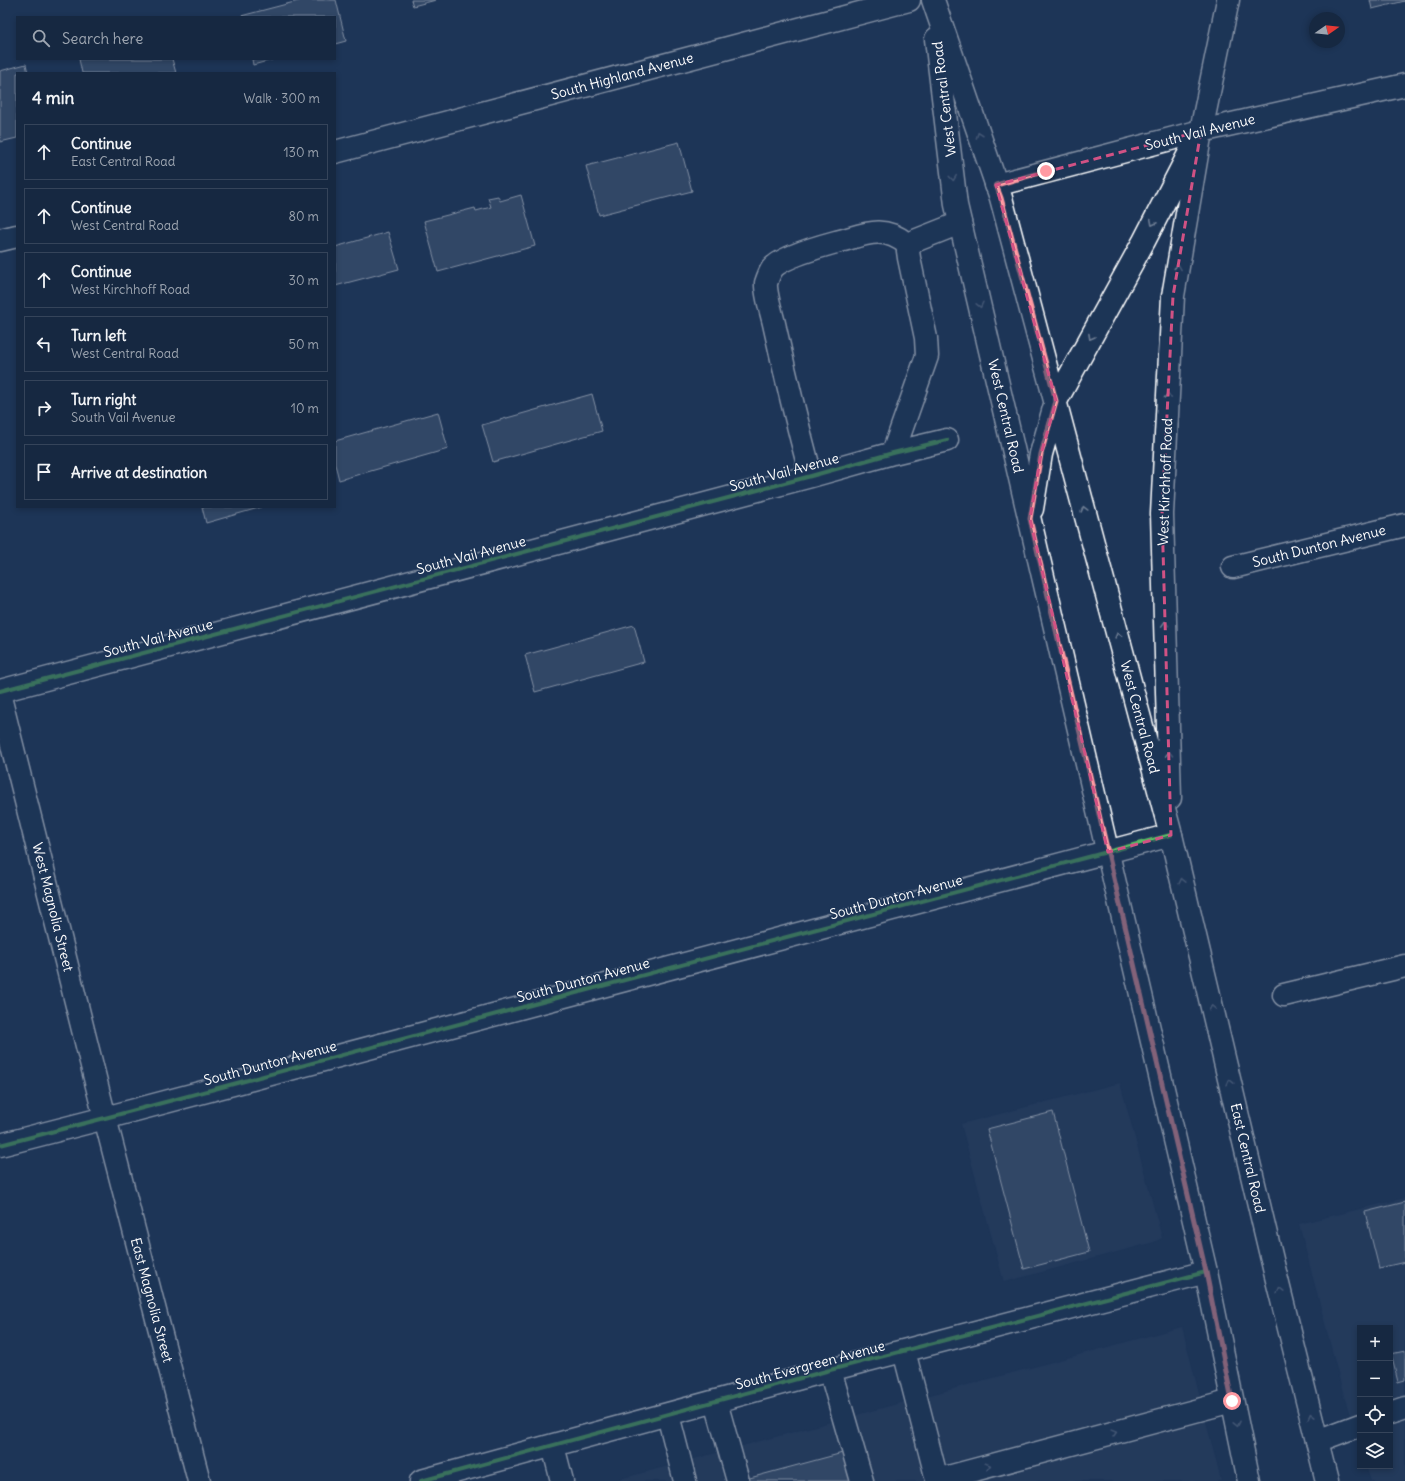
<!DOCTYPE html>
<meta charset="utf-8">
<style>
:root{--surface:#162841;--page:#1f3048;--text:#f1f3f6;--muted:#9ea6b1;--line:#35445a}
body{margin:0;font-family:Delius,sans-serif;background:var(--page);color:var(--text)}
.controls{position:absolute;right:12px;bottom:12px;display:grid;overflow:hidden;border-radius:0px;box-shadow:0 2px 6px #0003}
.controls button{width:36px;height:36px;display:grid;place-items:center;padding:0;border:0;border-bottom:1px solid var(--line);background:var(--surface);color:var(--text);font:20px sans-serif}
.compass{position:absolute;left:1309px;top:12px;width:36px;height:36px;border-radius:50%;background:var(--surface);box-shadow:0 2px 6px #0003;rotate:76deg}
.stop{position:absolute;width:12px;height:12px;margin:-9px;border:3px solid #ff9aa2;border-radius:50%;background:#fff}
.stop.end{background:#ff9aa2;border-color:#fff;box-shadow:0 1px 4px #0008}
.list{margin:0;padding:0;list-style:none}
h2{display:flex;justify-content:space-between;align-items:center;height:52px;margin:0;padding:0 16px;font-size:17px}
h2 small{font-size:13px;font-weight:400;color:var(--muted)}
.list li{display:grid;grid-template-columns:26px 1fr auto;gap:12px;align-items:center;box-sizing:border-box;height:56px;margin:0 8px 8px;padding:0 8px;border:1px solid var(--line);border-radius:0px}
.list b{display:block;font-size:15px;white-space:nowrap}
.list p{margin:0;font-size:13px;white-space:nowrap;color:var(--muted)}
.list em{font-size:13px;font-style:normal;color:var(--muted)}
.icon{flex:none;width:22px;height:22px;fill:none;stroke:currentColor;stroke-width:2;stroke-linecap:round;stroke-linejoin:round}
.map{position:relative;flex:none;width:1405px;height:1481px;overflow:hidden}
.search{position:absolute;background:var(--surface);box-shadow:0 2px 6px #0003;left:16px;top:16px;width:320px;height:44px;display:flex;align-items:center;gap:10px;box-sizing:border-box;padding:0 14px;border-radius:0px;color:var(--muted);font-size:15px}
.panel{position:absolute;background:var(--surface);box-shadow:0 2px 6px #0003;left:16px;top:72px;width:320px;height:436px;border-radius:0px}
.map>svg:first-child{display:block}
</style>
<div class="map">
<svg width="1405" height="1481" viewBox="0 0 1405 1481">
<rect width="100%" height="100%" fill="#1d3557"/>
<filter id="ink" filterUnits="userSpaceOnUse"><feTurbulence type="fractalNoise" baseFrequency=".025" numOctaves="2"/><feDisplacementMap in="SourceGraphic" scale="8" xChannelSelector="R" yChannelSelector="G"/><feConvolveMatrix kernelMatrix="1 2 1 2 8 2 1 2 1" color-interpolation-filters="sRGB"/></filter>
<g filter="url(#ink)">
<path fill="#2a4161" d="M 1120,1083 L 1162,1238 L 1154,1242 L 1004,1282 L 961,1124 Z
M 1405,1198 L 1405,1481 L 1371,1481 L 1366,1466 L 1390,1466 L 1390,1328 L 1360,1328 L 1360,1446 L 1344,1396 L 1299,1224 Z
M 1182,1327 L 1221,1481 L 613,1481 Z"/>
<path fill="#4a5d79" stroke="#fff" d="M 302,0 L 336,0 L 346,41 L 335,44 L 335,17 L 241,17 L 241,16 Z
M 411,0 L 436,0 L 413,6 Z
M 1370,0 L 1405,0 L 1405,1 L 1372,9 Z
M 79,59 L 172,59 L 176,73 L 82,73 Z
M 252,59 L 275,59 L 253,65 Z
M 26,64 L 28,73 L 17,73 L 17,138 L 0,142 L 0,71 Z
M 679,142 L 692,191 L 599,215 L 586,166 Z
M 521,195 L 535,246 L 438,272 L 424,221 L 475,208 L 476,211 L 491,207 L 488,198 L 498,196 L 500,201 Z
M 388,232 L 399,269 L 335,286 L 335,247 Z
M 592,394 L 602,431 L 493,462 L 482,425 Z
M 438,412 L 448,449 L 339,480 L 335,464 L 335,441 Z
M 202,507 L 262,507 L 206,523 Z
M 634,625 L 644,662 L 535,692 L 525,655 Z
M 1053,1112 L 1089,1252 L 1024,1269 L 987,1129 Z
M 1405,1202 L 1405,1262 L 1379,1268 L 1365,1212 Z
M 1405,1351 L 1405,1380 L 1398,1382 L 1391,1354 Z
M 850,1451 L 858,1481 L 746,1481 L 746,1479 Z"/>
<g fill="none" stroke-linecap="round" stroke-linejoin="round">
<g stroke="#fff" stroke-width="25">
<path id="minor" d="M 335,152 L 909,0
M 996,185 L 1201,131 L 1405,85
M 0,240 L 17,236
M 893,453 L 927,356 L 926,338 L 909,258 L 907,244
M 811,476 C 798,427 786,378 775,328 C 773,317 765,294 766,283 C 767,280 770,272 772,269 C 780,258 821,246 836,242 C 864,235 882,224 907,244 L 960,223
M 1233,567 L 1405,525
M 0,691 L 811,476 L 893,453 L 947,440
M 0,697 L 105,1118 L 199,1481
M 1284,995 L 1405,966
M 0,1145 L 105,1118 L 1171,835
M 904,1351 L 937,1480 L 1232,1401
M 830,1370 L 862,1481
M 716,1402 L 738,1481
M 1390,1413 L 1405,1408
M 668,1415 L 685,1481
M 1317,1441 L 1360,1425
M 553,1446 L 562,1481
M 421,1481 L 830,1370 L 1206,1272"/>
</g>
<g stroke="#fff" stroke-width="25">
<path id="major" d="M 933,0 L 1001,198 L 1171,835 L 1274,1268 L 1327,1481
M 936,39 L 956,205 L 1206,1272 L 1249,1481
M 1032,509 L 1041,454 L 1056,401 L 1144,241 L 1191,150
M 1170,798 L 1162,514 L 1173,296 L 1201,131 L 1228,0"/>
</g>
<use href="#minor" stroke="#1d3557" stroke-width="22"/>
<use href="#major" stroke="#1d3557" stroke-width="22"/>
<g stroke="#1d3557" stroke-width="6">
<path id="cycleway" d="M 0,691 L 811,476 L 893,453 L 947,440
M 0,1145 L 105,1118 L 1171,835
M 421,1481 L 830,1370 L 1206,1272"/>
</g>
<use href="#cycleway" stroke="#5cba63" stroke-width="4"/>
</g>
<defs><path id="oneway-chevron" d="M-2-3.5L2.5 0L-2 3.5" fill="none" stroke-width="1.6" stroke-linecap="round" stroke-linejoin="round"/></defs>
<g stroke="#6c7c92">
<use href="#oneway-chevron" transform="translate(979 135) rotate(-109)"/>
<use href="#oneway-chevron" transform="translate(953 178) rotate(83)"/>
<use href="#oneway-chevron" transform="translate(1153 223) rotate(117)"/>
<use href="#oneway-chevron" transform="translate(1178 267) rotate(-81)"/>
<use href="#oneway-chevron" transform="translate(980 305) rotate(77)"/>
<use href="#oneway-chevron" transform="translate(1091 337) rotate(119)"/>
<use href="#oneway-chevron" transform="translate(1168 396) rotate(-87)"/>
<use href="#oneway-chevron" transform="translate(1084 509) rotate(-105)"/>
<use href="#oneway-chevron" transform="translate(1165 624) rotate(-92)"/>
<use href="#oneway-chevron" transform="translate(1118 635) rotate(-105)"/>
<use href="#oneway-chevron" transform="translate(1169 754) rotate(-92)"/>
<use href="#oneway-chevron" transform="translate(1182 881) rotate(-103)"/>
<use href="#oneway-chevron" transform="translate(1212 1008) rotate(-103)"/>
<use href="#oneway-chevron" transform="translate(1230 1082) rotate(-103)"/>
<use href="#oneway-chevron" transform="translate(1280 1290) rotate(-104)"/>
<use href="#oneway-chevron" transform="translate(1311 1416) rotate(-104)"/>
<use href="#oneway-chevron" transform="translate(1237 1424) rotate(78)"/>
<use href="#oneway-chevron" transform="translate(1114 1433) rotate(-15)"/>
<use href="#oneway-chevron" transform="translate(988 1466) rotate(-15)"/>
</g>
</g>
<g fill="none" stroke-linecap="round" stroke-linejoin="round" filter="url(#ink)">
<path stroke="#ff9aa2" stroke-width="5" d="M 1046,171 L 996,185 L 1001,198 L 1056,401 L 1041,454 L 1030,519 L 1206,1272 L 1232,1401"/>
</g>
<path d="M0 0H1405V1481H0ZM 1201,131 L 1173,296 L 1162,514 L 1171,835 L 1108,852 L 1030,519 L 1041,454 L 1056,401 L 996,185 Z" fill="#1d3557" fill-opacity=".55" fill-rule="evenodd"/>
<path fill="none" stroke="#d15284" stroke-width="3" stroke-dasharray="8 5" stroke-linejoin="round" d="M 1201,131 L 1173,296 L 1162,514 L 1171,835 L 1108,852 L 1030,519 L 1041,454 L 1056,401 L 996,185 Z"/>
<g text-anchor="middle" stroke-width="3" stroke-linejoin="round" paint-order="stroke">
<g font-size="14" fill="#fff" stroke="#1d3557">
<text transform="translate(622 76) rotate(-15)" y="5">South Highland Avenue</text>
<text transform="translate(944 99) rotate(-97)" y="5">West Central Road</text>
<text transform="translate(1200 132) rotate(-14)" y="5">South Vail Avenue</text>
<text transform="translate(1006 416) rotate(77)" y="5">West Central Road</text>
<text transform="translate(784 472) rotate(-15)" y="5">South Vail Avenue</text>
<text transform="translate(1165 482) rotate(-88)" y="5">West Kirchhoff Road</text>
<text transform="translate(1319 546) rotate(-14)" y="5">South Dunton Avenue</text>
<text transform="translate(471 555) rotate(-15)" y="5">South Vail Avenue</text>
<text transform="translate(158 638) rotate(-15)" y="5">South Vail Avenue</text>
<text transform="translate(1140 717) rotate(75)" y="5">West Central Road</text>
<text transform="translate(896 897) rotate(-15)" y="5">South Dunton Avenue</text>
<text transform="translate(53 907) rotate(76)" y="5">West Magnolia Street</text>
<text transform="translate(583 980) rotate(-15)" y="5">South Dunton Avenue</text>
<text transform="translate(270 1063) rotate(-15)" y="5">South Dunton Avenue</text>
<text transform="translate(1248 1158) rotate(77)" y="5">East Central Road</text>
<text transform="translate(152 1300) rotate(75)" y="5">East Magnolia Street</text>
<text transform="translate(810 1365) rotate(-15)" y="5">South Evergreen Avenue</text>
</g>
</g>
</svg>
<div class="controls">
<button>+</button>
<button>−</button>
<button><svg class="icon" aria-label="locate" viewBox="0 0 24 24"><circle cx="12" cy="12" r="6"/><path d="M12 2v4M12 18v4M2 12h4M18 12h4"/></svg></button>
<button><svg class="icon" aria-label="layers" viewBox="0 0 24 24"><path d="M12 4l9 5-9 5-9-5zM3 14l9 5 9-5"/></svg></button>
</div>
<svg class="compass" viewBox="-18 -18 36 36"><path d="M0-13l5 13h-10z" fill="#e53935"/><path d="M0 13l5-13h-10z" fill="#9ea6b1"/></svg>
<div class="stop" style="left:1232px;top:1401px"></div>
<div class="stop end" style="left:1046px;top:171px"></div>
<div class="search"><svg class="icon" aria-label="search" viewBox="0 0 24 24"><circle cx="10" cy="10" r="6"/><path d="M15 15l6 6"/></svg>Search here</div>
<section class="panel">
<h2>4 min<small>Walk · 300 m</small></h2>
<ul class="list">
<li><svg class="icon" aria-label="ahead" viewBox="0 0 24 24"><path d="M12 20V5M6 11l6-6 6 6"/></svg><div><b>Continue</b><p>East Central Road</p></div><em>130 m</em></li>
<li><svg class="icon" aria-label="ahead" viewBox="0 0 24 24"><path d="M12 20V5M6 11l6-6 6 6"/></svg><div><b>Continue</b><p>West Central Road</p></div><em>80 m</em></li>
<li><svg class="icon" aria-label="ahead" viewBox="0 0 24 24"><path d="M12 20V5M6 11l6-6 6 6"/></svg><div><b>Continue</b><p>West Kirchhoff Road</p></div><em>30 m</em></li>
<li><svg class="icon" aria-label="left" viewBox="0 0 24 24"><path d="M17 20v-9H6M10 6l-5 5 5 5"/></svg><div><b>Turn left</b><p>West Central Road</p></div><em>50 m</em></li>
<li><svg class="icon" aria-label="right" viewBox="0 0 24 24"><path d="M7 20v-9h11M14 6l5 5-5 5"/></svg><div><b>Turn right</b><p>South Vail Avenue</p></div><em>10 m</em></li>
<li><svg class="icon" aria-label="arrive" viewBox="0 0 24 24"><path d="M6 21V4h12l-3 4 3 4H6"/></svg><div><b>Arrive at destination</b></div></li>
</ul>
</section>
</div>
